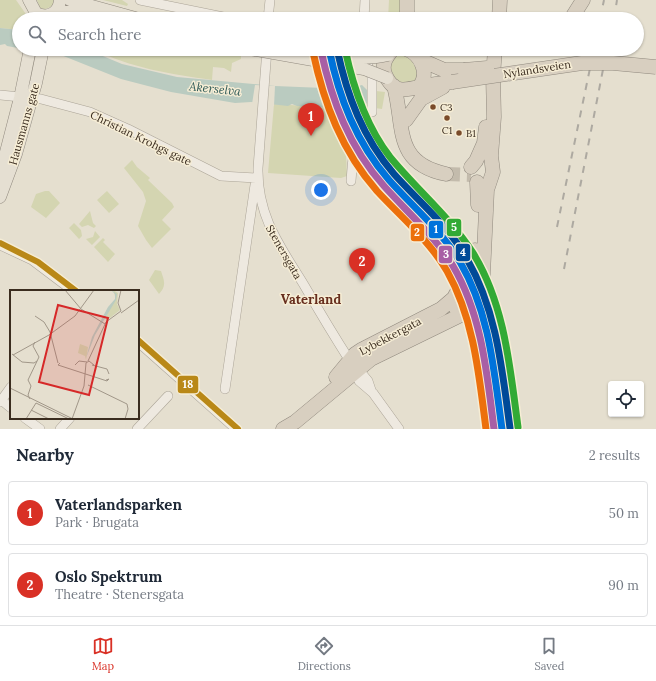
<!DOCTYPE html>
<meta charset="utf-8">
<style>
:root{--surface:#fff;--page:#f6f6f7;--text:#1f2937;--muted:#747a83;--line:#e0e1e3;--accent:#d93025}
body{margin:0;font-family:Lora,serif;background:var(--page);color:var(--text)}
.controls{position:absolute;right:12px;bottom:12px;display:grid;overflow:hidden;border-radius:4px;box-shadow:0 1px 3px #0004}
.controls button{width:36px;height:36px;display:grid;place-items:center;padding:0;border:0;border-bottom:1px solid var(--line);background:var(--surface);color:var(--text);font:20px sans-serif}
.you{position:absolute;left:321px;top:190px;width:14px;height:14px;margin:-10px;border:3px solid #fff;border-radius:50%;background:#1a73e8;box-shadow:0 0 0 6px #1a73e833}
.badge{display:grid;place-items:center;width:26px;height:26px;border-radius:50%;background:var(--accent);color:#fff;font-size:13px;font-weight:700}
.pin{position:absolute;translate:-50% -33px;filter:drop-shadow(0 1px 2px #0008)}
.pin::after{content:'';position:absolute;top:21px;width:14px;height:12px;background:inherit;clip-path:polygon(0 0,100% 0,50% 100%)}
.list{margin:0;padding:0;list-style:none}
h2{display:flex;justify-content:space-between;align-items:center;height:52px;margin:0;padding:0 16px;font-size:17px}
h2 small{font-size:13px;font-weight:400;color:var(--muted)}
.list li{display:grid;grid-template-columns:26px 1fr auto;gap:12px;align-items:center;box-sizing:border-box;height:64px;margin:0 8px 8px;padding:0 8px;border:1px solid var(--line);border-radius:4px}
.list b{display:block;font-size:15px;white-space:nowrap}
.list p{margin:0;font-size:13px;white-space:nowrap;color:var(--muted)}
.list em{font-size:13px;font-style:normal;color:var(--muted)}
.icon{flex:none;width:22px;height:22px;fill:none;stroke:currentColor;stroke-width:2;stroke-linecap:round;stroke-linejoin:round}
.map{position:relative;flex:none;width:656px;height:429px;overflow:hidden}
.search{position:absolute;background:var(--surface);box-shadow:0 1px 3px #0004;left:12px;right:12px;top:12px;height:44px;display:flex;align-items:center;gap:10px;box-sizing:border-box;padding:0 14px;border-radius:22px;color:var(--muted);font-size:15px}
.sheet{height:196px;background:var(--surface)}
nav{display:flex;justify-content:space-around;align-items:center;box-sizing:border-box;height:56px;border-top:1px solid var(--line);background:var(--surface);font-size:11px;color:var(--muted)}
nav a{display:grid;justify-items:center;gap:2px}
nav .on{color:var(--accent)}
.map>svg:first-child{display:block}
</style>
<div class="map">
<svg width="656" height="429" viewBox="0 0 656 429">
<rect width="100%" height="100%" fill="#e5dfcf"/>
<path fill="#d4d5b1" d="M 0,0 L 16,0 L 28,17 L 28,19 L 19,19 L 19,30 L 0,28 Z
M 37,0 L 55,0 L 53,6 L 45,9 L 40,8 Z
M 103,0 L 122,0 L 128,4 L 127,6 Z
M 389,0 L 400,0 L 400,19 L 388,19 Z
M 93,49 L 181,49 L 186,52 L 241,56 L 241,59 L 232,63 L 231,72 L 224,68 L 213,67 L 212,80 C 170,74 131,68 93,49 Z
M 400,55 C 412,56 416,66 418,77 L 412,84 L 398,82 C 391,73 385,61 400,55 Z
M 376,91 L 385,92 L 382,109 L 375,108 Z
M 369,103 L 369,110 L 353,112 L 350,153 L 346,154 L 347,176 L 341,178 L 268,173 L 274,104 L 339,108 L 344,110 L 344,114 L 347,113 L 347,108 Z
M 132,160 L 137,167 L 150,178 L 148,180 L 172,203 L 174,207 L 162,220 L 171,229 L 152,248 L 146,240 L 138,226 L 146,201 L 143,192 L 124,168 Z
M 45,191 L 49,191 L 60,203 L 46,218 L 31,207 L 36,194 Z
M 107,191 L 119,204 L 109,213 L 97,200 Z
M 90,211 L 93,223 L 96,226 L 94,228 L 88,225 L 82,227 L 79,224 Z
M 74,223 L 81,230 L 82,236 L 79,239 L 69,228 Z
M 95,231 L 100,237 L 92,245 L 86,239 L 93,237 Z
M 103,238 L 105,240 L 103,242 L 115,254 L 108,262 L 94,247 Z
M 155,270 L 161,271 C 164,280 167,286 159,294 L 149,280 Z
M460 301a8 8 0 1 1 16 0a8 8 0 1 1-16 0Z"/>
<path fill="#bacbc0" d="M 0,28 L 19,30 L 18,48 L 7,46 L 5,44 L 0,45 Z
M 42,49 L 92,49 L 98,54 L 122,64 L 177,77 L 275,86 L 348,89 L 362,85 L 370,93 L 369,103 L 347,108 L 347,114 L 344,114 L 344,110 L 339,108 L 297,106 L 292,104 L 288,106 L 251,102 L 235,103 L 171,92 L 121,79 L 61,55 L 53,51 Z
M 355,164 L 386,196 L 385,197 L 355,166 Z"/>
<path fill="#e5dfcf" d="M 255,85 L 275,86 L 274,106 L 252,104 Z"/>
<g fill="none" stroke-linecap="round" stroke-linejoin="round">
<path stroke="#c3bbac" stroke-width="14" stroke-dasharray="14 7" stroke-linecap="butt" d="M 446,174 L 471,175"/>
<g stroke="#aba497" stroke-width="10">
<path id="minor" d="M 140,0 L 233,19
M 268,19 L 270,0
M 364,19 L 365,0
M 267,49 L 258,168 C 257,216 280,246 304,285 C 319,311 334,336 350,361
M 0,95 L 41,99 L 90,112 L 128,129 L 221,176 L 258,178
M 351,181 C 352,157 356,136 364,113 L 372,112 L 372,77 L 364,55 L 364,49
M 0,245 L 32,260 L 73,291
M 481,306 L 494,379 L 506,394 L 511,429
M 470,315 L 478,333 L 493,429
M 138,342 L 236,429
M 358,369 L 368,381 L 371,390
M 354,371 L 359,381 L 373,393 L 399,429
M 225,389 L 255,185
M 0,399 L 11,408
M 0,402 L 11,387
M 25,418 L 40,429
M 60,429 L 70,418
M 137,429 L 168,396"/>
</g>
<g stroke="#90897e" stroke-width="13">
<path id="major" d="M 29,0 L 36,13 C 48,19 59,13 60,0
M 70,0 L 139,19
M 55,12 L 70,12 L 99,19
M 0,175 L 20,98 L 30,49
M 0,197 L 16,154 L 36,83 L 43,49"/>
</g>
<g stroke="#90897e" stroke-width="15">
<path id="highway" d="M 407,19 L 407,0
M 499,19 L 500,0
M 571,19 L 583,0
M 393,49 C 387,56 381,64 385,74 C 394,96 408,89 424,86 C 434,84 443,83 452,82
M 406,49 C 421,54 430,74 419,87
M 421,60 L 444,70 L 464,70
M 394,86 C 405,127 393,163 446,174
M 406,120 L 421,99 L 443,87
M 471,167 L 476,161 L 484,143 L 486,127
M 477,182 L 478,205
M 465,287 L 475,264 L 475,250
M454 301a14 14 0 1 1 28 0a14 14 0 1 1-28 0Z
M 480,293 L 483,274 L 487,190 L 493,172 L 491,156 L 494,117 L 493,76 L 495,49
M 336,377 L 355,354 L 361,350 L 441,309 L 455,297
M 283,429 L 295,422 L 371,359 L 463,314"/>
</g>
<use href="#minor" stroke="#eee9e0" stroke-width="9"/>
<use href="#major" stroke="#e5dfd2" stroke-width="12"/>
<use href="#highway" stroke="#d8cfc0" stroke-width="14"/>
<path stroke="#ada9a1" stroke-width="2" stroke-dasharray="7 7" stroke-linecap="butt" d="M 600,19 L 604,0
M 614,19 L 617,0
M 557,227 L 594,49
M 564,269 L 607,49"/>
<g stroke="#90897e" stroke-width="13" stroke-linecap="butt">
<path id="major-bridge" d="M 250,49 L 364,69 L 387,78
M 301,49 C 330,54 359,62 388,55"/>
</g>
<g stroke="#90897e" stroke-width="15" stroke-linecap="butt">
<path id="highway-bridge" d="M 464,70 L 487,68
M 452,82 L 582,63 L 613,63 L 656,67"/>
</g>
<use href="#major-bridge" stroke="#e5dfd2" stroke-width="12"/>
<use href="#highway-bridge" stroke="#d8cfc0" stroke-width="14"/>
<g stroke="#f6edd5" stroke-width="9">
<path id="tram-1" d="M 0,243 L 38,262 L 76,291
M 138,340 L 238,429"/>
</g>
<use href="#tram-1" stroke="#b98817" stroke-width="6"/>
<g stroke="#f6edd5" stroke-width="10">
<path id="metro-1" d="M 329,49 C 339,98 356,142 389,180 C 413,207 442,231 460,262 C 490,313 494,372 502,429"/>
</g>
<g stroke="#f6edd5" stroke-width="10">
<path id="metro-2" d="M 321,51 C 332,101 349,147 384,186 C 407,212 435,236 453,266 C 482,315 487,374 494,429"/>
</g>
<g stroke="#f6edd5" stroke-width="10">
<path id="metro-3" d="M 337,49 C 347,96 363,138 394,174 C 419,202 449,226 467,259 C 497,311 502,370 510,428"/>
</g>
<g stroke="#f6edd5" stroke-width="10">
<path id="metro-4" d="M 313,52 C 324,104 342,151 377,191 C 401,217 429,240 447,271 C 474,319 479,375 486,429"/>
</g>
<g stroke="#f6edd5" stroke-width="10">
<path id="metro-5" d="M 345,49 C 353,87 366,126 390,157 C 417,190 450,217 473,253 C 505,305 510,368 518,427"/>
</g>
<use href="#metro-1" stroke="#0073db" stroke-width="7"/>
<use href="#metro-2" stroke="#a85fa5" stroke-width="7"/>
<use href="#metro-3" stroke="#004a98" stroke-width="7"/>
<use href="#metro-4" stroke="#ec700c" stroke-width="7"/>
<use href="#metro-5" stroke="#32aa35" stroke-width="7"/>
</g>
<g fill="#7a4b2a" stroke="#f6edd5" stroke-width="1.5">
<circle cx="433" cy="107" r="3.5"/>
<circle cx="447" cy="118" r="3.5"/>
<circle cx="459" cy="133" r="3.5"/>
</g>
<g text-anchor="middle" stroke-width="3" stroke-linejoin="round" paint-order="stroke">
<g font-size="10" fill="#3a2c1f" stroke="#f6edd5" text-anchor="start">
<text x="440" y="111">C3</text>
<text x="447" y="134" text-anchor="middle">C1</text>
<text x="466" y="137">B1</text>
</g>
<g font-size="11" fill="#3a2c1f" stroke="#f6edd5">
<text transform="translate(537 69) rotate(-9)" y="4">Nylandsveien</text>
<text transform="translate(24 124) rotate(-74)" y="4">Hausmanns gate</text>
<text transform="translate(141 138) rotate(26)" y="4">Christian Krohgs gate</text>
<text transform="translate(284 252) rotate(60)" y="4">Stenersgata</text>
<text transform="translate(390 336) rotate(-28)" y="4">Lybekkergata</text>
</g>
<g font-size="12" font-style="italic" fill="#2e5a57" stroke="#f6edd5">
<text transform="translate(215 89) rotate(6)" y="4">Akerselva</text>
</g>
<g font-size="13" font-weight="bold" fill="#672e1e" stroke="#f6edd5">
<text x="311" y="304">Vaterland</text>
</g>
</g>
<g transform="translate(10 290)">
<rect width="129" height="129" fill="#e5dfcf"/>
<path d="M 103,0 L 108,3 L 107,14 L 110,20 L 96,31 L 98,19 L 106,9 ZM 70,54 L 78,57 L 76,70 L 75,66 L 68,63 Z" fill="#d4d5b1"/>
<path d="M 101,0 L 107,4 L 106,10 L 85,45 L 76,68 L 82,47 L 98,17 L 105,9 L 105,4 Z" fill="#bacbc0"/>
<path fill="none" stroke="#a19789" stroke-width="1" d="M 55,0 L 71,19 L 95,34M 111,23 L 129,10M 25,26 L 34,32 L 40,42 L 48,73M 2,64 L 12,72 L 24,73 L 27,71M 3,65 L 39,45 L 65,26 L 84,0M 78,71 L 96,32 L 111,21 L 108,13 L 111,0M 50,73 L 48,75 L 97,91 L 99,89 L 96,90M 65,75 L 69,71 L 77,72M 82,75 L 97,79 L 99,84M 78,95 L 117,114 L 118,119 L 115,129M 0,98 L 63,129M 20,109 L 18,105 L 21,96 L 18,90 L 29,67 L 23,56 L 25,52M 21,120 L 39,129M 16,129 L 26,113 L 59,129M 62,129 L 74,96 L 76,73 L 79,71 L 84,75"/>
<path fill="#d62828" fill-opacity="0.15" stroke="#d62828" stroke-width="2" d="M 48,15 L 98,28 L 79,105 L 29,92 Z"/>
<rect width="129" height="129" fill="none" stroke="#3a2c1f" stroke-width="2"/>
</g>
<g stroke="#f6edd5" stroke-width="1.5">
<rect x="446" y="218" width="16" height="19" rx="4" fill="#32aa35"/>
<rect x="428" y="220" width="16" height="19" rx="4" fill="#0073db"/>
<rect x="410" y="223" width="15" height="19" rx="4" fill="#ec700c"/>
<rect x="455" y="243" width="16" height="19" rx="4" fill="#004a98"/>
<rect x="438" y="245" width="15" height="19" rx="4" fill="#a85fa5"/>
<rect x="177" y="375" width="22" height="19" rx="4" fill="#b98817"/>
</g>
<g font-size="11" text-anchor="middle" font-weight="bold" fill="#fff">
<text x="454" y="231">5</text>
<text x="436" y="233">1</text>
<text x="417" y="236">2</text>
<text x="463" y="256">4</text>
<text x="446" y="258">3</text>
<text x="188" y="388">18</text>
</g>
</svg>
<div class="controls">
<button><svg class="icon" aria-label="locate" viewBox="0 0 24 24"><circle cx="12" cy="12" r="6"/><path d="M12 2v4M12 18v4M2 12h4M18 12h4"/></svg></button>
</div>
<div class="you"></div>
<div class="pin badge" style="left:311px;top:136px">1</div>
<div class="pin badge" style="left:362px;top:281px">2</div>
<div class="search"><svg class="icon" aria-label="search" viewBox="0 0 24 24"><circle cx="10" cy="10" r="6"/><path d="M15 15l6 6"/></svg>Search here</div>
</div>
<section class="sheet">
<h2>Nearby<small>2 results</small></h2>
<ul class="list">
<li><span class="badge">1</span><div><b>Vaterlandsparken</b><p>Park · Brugata</p></div><em>50 m</em></li>
<li><span class="badge">2</span><div><b>Oslo Spektrum</b><p>Theatre · Stenersgata</p></div><em>90 m</em></li>
</ul>
</section>
<nav>
<a class="on"><svg class="icon" aria-label="map" viewBox="0 0 24 24"><path d="M3 6l6-2 6 2 6-2v14l-6 2-6-2-6 2zM9 4v14M15 6v14"/></svg>Map</a>
<a><svg class="icon" aria-label="directions" viewBox="0 0 24 24"><path d="M12 3l9 9-9 9-9-9zM9 14v-3h6M13 9l2 2-2 2"/></svg>Directions</a>
<a><svg class="icon" aria-label="saved" viewBox="0 0 24 24"><path d="M7 4h10v16l-5-4-5 4z"/></svg>Saved</a>
</nav>
